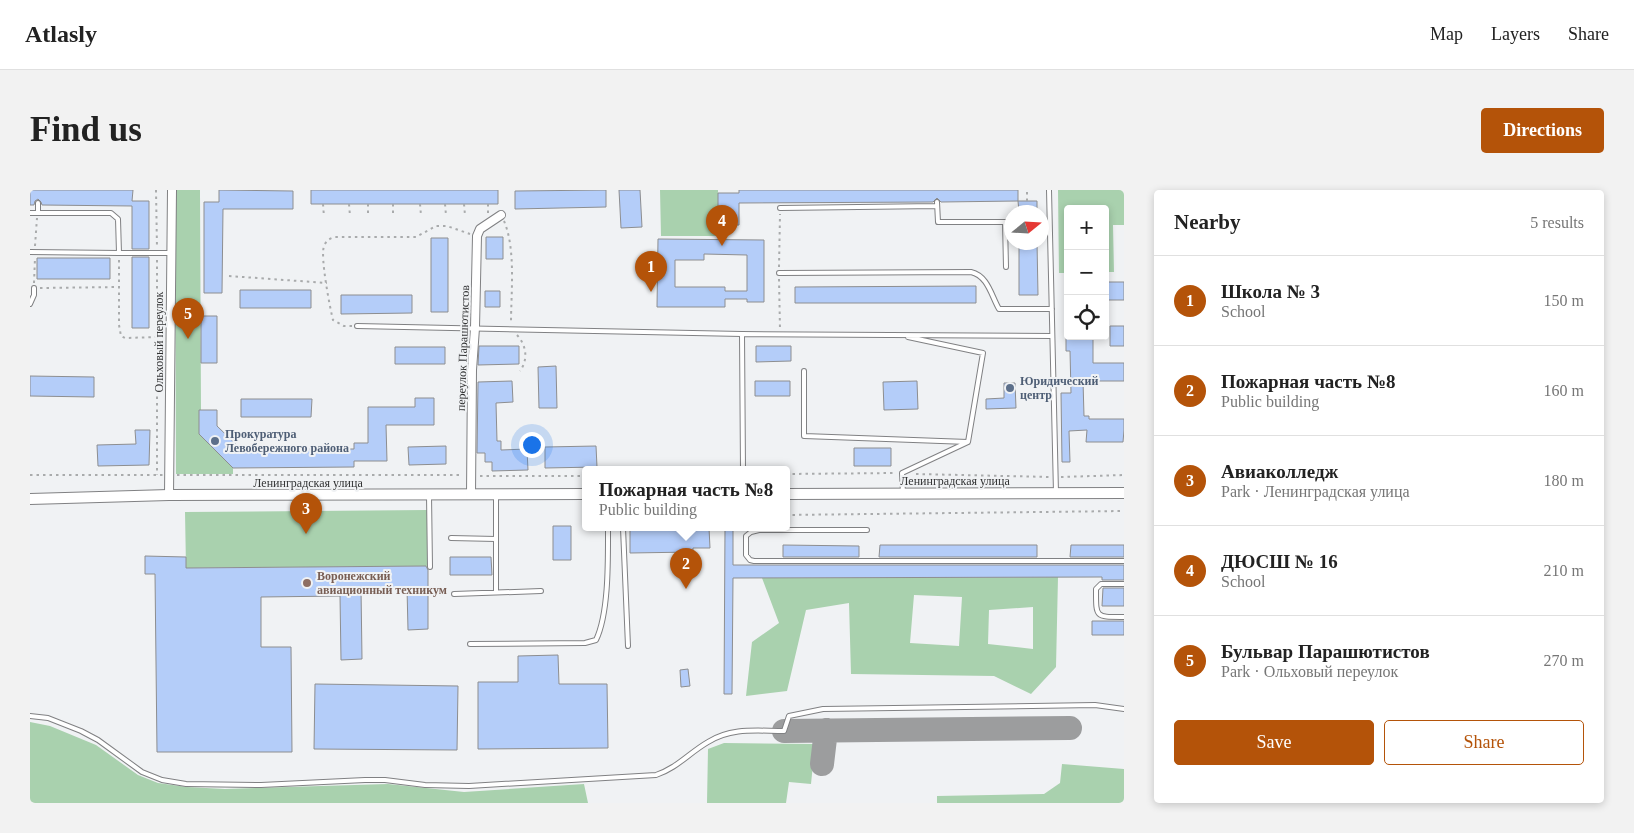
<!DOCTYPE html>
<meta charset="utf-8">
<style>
:root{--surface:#fff;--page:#f2f2f2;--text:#222;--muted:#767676;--line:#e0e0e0;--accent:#b45309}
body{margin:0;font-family:Georgia,serif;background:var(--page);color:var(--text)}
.controls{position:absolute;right:15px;top:15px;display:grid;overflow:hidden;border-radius:5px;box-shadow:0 2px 8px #0003}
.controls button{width:45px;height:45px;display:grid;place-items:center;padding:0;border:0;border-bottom:1px solid var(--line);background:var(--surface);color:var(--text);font:25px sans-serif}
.compass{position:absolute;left:974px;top:15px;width:45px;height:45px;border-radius:50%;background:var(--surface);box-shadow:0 2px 8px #0003;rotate:72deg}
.you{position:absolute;left:501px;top:254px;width:18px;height:18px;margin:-12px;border:4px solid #fff;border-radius:50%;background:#1a73e8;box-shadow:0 0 0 8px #1a73e833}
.badge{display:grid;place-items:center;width:32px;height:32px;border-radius:50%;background:var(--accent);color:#fff;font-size:16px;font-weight:700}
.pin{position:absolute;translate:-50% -41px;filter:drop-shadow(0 1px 2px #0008)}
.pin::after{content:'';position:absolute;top:26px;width:18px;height:15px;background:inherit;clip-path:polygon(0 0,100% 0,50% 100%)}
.popup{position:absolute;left:552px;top:276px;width:208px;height:65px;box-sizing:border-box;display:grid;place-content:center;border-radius:5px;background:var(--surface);filter:drop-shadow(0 1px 4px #0005);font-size:16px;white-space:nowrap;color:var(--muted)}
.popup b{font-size:19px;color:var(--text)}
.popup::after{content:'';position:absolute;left:50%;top:100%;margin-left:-10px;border:10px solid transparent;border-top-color:var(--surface)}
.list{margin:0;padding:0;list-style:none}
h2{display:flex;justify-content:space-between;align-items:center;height:65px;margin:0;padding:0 20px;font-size:21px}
h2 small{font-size:16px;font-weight:400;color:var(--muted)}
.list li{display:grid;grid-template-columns:32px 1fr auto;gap:15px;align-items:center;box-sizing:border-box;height:90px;padding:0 20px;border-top:1px solid var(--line)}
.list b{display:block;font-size:19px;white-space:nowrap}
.list p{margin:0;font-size:16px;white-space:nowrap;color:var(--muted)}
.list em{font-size:16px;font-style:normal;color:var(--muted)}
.actions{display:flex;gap:10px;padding:15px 20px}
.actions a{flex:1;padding:11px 0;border:1px solid var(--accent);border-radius:5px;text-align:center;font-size:18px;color:var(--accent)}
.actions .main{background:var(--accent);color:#fff}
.icon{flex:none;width:28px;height:28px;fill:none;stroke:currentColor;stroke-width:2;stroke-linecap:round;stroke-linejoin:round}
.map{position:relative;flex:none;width:1094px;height:613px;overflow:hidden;border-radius:5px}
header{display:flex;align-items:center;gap:30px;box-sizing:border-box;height:70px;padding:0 25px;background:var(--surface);border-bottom:1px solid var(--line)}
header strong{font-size:24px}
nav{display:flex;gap:28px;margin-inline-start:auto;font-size:18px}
.intro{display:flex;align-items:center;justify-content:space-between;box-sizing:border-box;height:120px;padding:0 30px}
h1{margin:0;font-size:35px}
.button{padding:12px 22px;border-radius:5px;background:var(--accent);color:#fff;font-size:18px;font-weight:700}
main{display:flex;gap:30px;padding:0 30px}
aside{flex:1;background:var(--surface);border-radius:5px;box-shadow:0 2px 8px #0003}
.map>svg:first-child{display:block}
</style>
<header>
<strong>Atlasly</strong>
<nav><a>Map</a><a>Layers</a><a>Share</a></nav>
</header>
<div class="intro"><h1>Find us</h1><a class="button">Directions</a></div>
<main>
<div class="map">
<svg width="1094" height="613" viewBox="0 0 1094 613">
<rect width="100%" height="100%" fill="#f0f2f4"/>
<path fill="#a9d1ae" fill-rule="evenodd" d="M 145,0 L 170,0 L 171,220 L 169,221 L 169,244 L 203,278 L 203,284 L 146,284 Z
M 630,0 L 688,0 L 688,46 L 631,46 Z
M 1028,0 L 1094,0 L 1094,35 L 1083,35 L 1084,82 L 1075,82 L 1075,19 L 1038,19 L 1038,83 L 1029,83 Z
M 397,320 L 398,376 L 156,378 L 155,322 Z
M 1028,387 L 1026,477 L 1001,504 L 964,486 L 821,484 L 819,413 L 776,420 L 757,501 L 716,506 L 722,452 L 749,433 L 732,388 ZM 884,405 L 932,407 L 929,456 L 880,453 ZM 1003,417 L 1003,459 L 958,454 L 959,420 Z
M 0,532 L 20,536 L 66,555 L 108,585 L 128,593 L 157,597 L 195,599 L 358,594 L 434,602 L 554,594 L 558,613 L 0,613 Z
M 694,553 L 785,554 L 781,594 L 759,592 L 756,613 L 677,613 L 678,559 Z
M 1032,574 L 1094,579 L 1094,613 L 907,613 L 907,606 L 1014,604 L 1030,593 Z"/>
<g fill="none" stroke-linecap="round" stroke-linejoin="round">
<path stroke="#9c9d9e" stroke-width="24" d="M 754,541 L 1040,538
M 792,574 L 796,540"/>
</g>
<path fill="#b4cdf9" stroke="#8d8e90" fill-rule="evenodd" d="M 0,0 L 103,0 L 102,11 L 119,11 L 119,59 L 102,59 L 102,16 L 12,15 L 11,12 L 8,9 L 5,11 L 4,15 L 0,15 Z
M 189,0 L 263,1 L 263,19 L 193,19 L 192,103 L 174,103 L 174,12 L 189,12 Z
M 281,0 L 468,0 L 468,14 L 281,14 Z
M 576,0 L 576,17 L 485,19 L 485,1 Z
M 589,0 L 610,0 L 612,37 L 591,38 Z
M 709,0 L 988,0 L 988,11 L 911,12 L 907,8 L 903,12 L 709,13 L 709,35 L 688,35 L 688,3 L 709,3 Z
M 988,11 L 1007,11 L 1007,22 L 989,22 Z
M 456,47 L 473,47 L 473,69 L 456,69 Z
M 401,48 L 418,48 L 418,122 L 401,122 Z
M 628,49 L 734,50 L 734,112 L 717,112 L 717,109 L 695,109 L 695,117 L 627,117 ZM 674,64 L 717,65 L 717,101 L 695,101 L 695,97 L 645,97 L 645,70 L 674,70 Z
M 989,52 L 1007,52 L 1008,105 L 989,105 Z
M 102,67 L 119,67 L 119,138 L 102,138 Z
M 7,68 L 80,68 L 80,89 L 7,89 Z
M 1075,92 L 1094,92 L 1094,110 L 1075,110 Z
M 946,96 L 946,113 L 765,113 L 765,97 Z
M 210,100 L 281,100 L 281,118 L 210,118 Z
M 455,101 L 470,101 L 470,117 L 455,117 Z
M 311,105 L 382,105 L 382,123 L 311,124 Z
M 171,126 L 187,126 L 187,173 L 171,173 Z
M 1080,136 L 1094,136 L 1094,156 L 1080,156 Z
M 1036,146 L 1063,146 L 1063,173 L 1094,173 L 1094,191 L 1053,191 L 1054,226 L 1059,226 L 1059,229 L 1094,229 L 1094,240 L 1093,252 L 1056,252 L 1057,240 L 1039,241 L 1040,272 L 1032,272 L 1031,203 L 1041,203 L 1040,161 L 1036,161 Z
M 449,156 L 489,156 L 489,174 L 448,175 Z
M 726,156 L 761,156 L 761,171 L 726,172 Z
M 365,157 L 415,157 L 415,174 L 365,174 Z
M 526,176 L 527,218 L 509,218 L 508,177 Z
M 0,186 L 64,187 L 64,207 L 0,206 Z
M 482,191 L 483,212 L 466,213 L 467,251 L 471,251 L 471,260 L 497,259 L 498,280 L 462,281 L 462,272 L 455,272 L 455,263 L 447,263 L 448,192 Z
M 725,191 L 760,191 L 760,206 L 725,206 Z
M 887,191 L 888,219 L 854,220 L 853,192 Z
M 974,193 L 985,193 L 986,218 L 956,219 L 956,209 L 974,208 Z
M 385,208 L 404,208 L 404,235 L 356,235 L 357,271 L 324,271 L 324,277 L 203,278 L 169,244 L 169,220 L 187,220 L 187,236 L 211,259 L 324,259 L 324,253 L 338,253 L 338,217 L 385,217 Z
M 211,209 L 282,209 L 281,227 L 211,227 Z
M 105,240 L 120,240 L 119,275 L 68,276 L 67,255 L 106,254 Z
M 416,256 L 416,274 L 379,275 L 378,257 Z
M 566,256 L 567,277 L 515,278 L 515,257 Z
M 824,258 L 861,258 L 861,276 L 824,276 Z
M 523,336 L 541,336 L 541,370 L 523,370 Z
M 600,338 L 679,338 L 680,358 L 663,358 L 663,362 L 600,363 Z
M 695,338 L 703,338 L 703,375 L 1094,375 L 1094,390 L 1072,390 L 1072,387 L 703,388 L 702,504 L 694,504 Z
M 753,355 L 829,356 L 829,367 L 753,367 Z
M 850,355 L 1007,355 L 1007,367 L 849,367 Z
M 1041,355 L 1094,355 L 1094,367 L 1040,367 Z
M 115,366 L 156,367 L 156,378 L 396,376 L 398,380 L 398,439 L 378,440 L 377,398 L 331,399 L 332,469 L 311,470 L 310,406 L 231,407 L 231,457 L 261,457 L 262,562 L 127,562 L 125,384 L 115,384 Z
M 420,367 L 461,367 L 462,385 L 420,385 Z
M 1073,398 L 1094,398 L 1094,416 L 1072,416 Z
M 1062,431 L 1094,431 L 1094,445 L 1062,445 Z
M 528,465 L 529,494 L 577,494 L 578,558 L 448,559 L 448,492 L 488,492 L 488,466 Z
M 658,479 L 660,496 L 651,497 L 650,480 Z
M 285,494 L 428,496 L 427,560 L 284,559 Z"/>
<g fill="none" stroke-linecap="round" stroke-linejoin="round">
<g stroke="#808183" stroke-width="6">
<path id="service" d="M 1019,0 L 1026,303
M 907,12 L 908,32 L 975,32 L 976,77
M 8,13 L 8,23
M 750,18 L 907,16
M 0,23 L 81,23 L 88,29 L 89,63 L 141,63
M 0,62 L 89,63
M 749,83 L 941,82 C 958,86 961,105 969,119 L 1022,119
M 0,114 L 4,105 L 4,98
M 327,136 L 712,144 L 1022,146
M 712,144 L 713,280
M 878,147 L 953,163 L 938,252
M 774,181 L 774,246 L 938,252 L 872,283 L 873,303
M 399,305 L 400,377
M 593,338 L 598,456
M 837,340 L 729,340 L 721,342 L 716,346 L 716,365 L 720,370 L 724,371 L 1094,371
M 421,348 L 466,349
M 1094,394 L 1071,394 L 1066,399 C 1066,428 1065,427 1094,427
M 466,402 L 466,306
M 424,404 L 511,401
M 440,454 L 555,453 L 566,450 C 579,423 578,369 578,338
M 0,526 L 18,528 L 51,541 L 68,550 L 112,582 L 132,590 L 156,594 L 231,595 L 335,590 L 355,590 L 395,595 L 439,596 L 626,585 C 647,578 659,563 678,552 C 702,537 727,541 754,541 L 759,526 L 793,519 L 1065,515 L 1094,519"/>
</g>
<g stroke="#808183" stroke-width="10">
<path id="minor" d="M 139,305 L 142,0
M 441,305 L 442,180 L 445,138 L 447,46 L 450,39 L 471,25"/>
</g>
<g stroke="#808183" stroke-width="12">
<path id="secondary" d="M 756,304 L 1094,303
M 0,309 L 139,305 L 556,304"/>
</g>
<path stroke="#a9abac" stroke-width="2" stroke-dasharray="2.5 4" stroke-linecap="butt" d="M 126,0 L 127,58
M 997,11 L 997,0
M 293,14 L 294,27
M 319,14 L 320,26
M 338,14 L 338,26
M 363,14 L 363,26
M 390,14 L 391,25
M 415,14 L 416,25
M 434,14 L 435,25
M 458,14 L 458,24
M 474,31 C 486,59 481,103 481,133
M 5,56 L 7,28
M 89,70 L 89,135 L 91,146 L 95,148 L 127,147
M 127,70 L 127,285
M 749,77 L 750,24
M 199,86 L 297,93
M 749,89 L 750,140
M 4,93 L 5,68
M 10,98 L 89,97
M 322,136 L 314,136 L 303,130 C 300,118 290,67 294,56 C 296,51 300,48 305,47 L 386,47 L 406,36 L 417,36 L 440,44
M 487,145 C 497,156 498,170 490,181
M 756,284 L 866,283
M 886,284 L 1021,287
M 0,285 L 133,285
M 147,285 L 433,285
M 450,286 L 556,286
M 1031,287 L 1094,285
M 756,325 L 1094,321"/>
<use href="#service" stroke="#fff" stroke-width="4"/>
<use href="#minor" stroke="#fff" stroke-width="8"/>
<use href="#secondary" stroke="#fff" stroke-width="10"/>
</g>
<g fill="#5c6f8a" stroke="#f0f2f4" stroke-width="2">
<circle cx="980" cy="198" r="5"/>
<circle cx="185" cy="251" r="5"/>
</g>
<circle fill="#8d6e63" stroke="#f0f2f4" stroke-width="2" cx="277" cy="393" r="5"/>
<g text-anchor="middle" stroke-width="4" stroke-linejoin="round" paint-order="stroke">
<g font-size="12" fill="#323334" stroke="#f0f2f4">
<text transform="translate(129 152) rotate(-90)" y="4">Ольховый переулок</text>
<text transform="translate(433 158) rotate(-88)" y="4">переулок Парашютистов</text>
<text x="925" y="295">Ленинградская улица</text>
<text x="278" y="297">Ленинградская улица</text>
</g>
<g font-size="12" font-weight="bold" fill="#4e5e75" stroke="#f0f2f4" text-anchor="start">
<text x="990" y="195">Юридический<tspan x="990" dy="14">центр</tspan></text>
<text x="195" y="248">Прокуратура<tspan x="195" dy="14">Левобережного района</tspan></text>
</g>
<g font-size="12" font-weight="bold" fill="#785e54" stroke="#f0f2f4" text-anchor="start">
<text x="287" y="390">Воронежский<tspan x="287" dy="14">авиационный техникум</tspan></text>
</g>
</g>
</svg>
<div class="controls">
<button>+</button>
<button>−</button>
<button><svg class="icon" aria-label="locate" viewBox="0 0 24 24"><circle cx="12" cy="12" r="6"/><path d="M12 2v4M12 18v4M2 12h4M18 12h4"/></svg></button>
</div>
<svg class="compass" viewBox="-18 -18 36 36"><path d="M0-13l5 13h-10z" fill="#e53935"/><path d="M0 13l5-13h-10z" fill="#767676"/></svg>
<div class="you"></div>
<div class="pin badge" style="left:621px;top:102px">1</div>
<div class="pin badge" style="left:656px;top:399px">2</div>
<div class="popup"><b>Пожарная часть №8</b>Public building</div>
<div class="pin badge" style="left:276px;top:344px">3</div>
<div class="pin badge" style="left:692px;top:56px">4</div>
<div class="pin badge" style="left:158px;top:149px">5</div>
</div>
<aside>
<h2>Nearby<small>5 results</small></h2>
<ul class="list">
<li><span class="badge">1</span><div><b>Школа № 3</b><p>School</p></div><em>150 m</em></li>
<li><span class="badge">2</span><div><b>Пожарная часть №8</b><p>Public building</p></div><em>160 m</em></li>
<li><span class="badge">3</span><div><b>Авиаколледж</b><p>Park · Ленинградская улица</p></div><em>180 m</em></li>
<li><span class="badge">4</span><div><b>ДЮСШ № 16</b><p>School</p></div><em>210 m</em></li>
<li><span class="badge">5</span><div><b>Бульвар Парашютистов</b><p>Park · Ольховый переулок</p></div><em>270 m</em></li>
</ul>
<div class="actions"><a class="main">Save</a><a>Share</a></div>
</aside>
</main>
